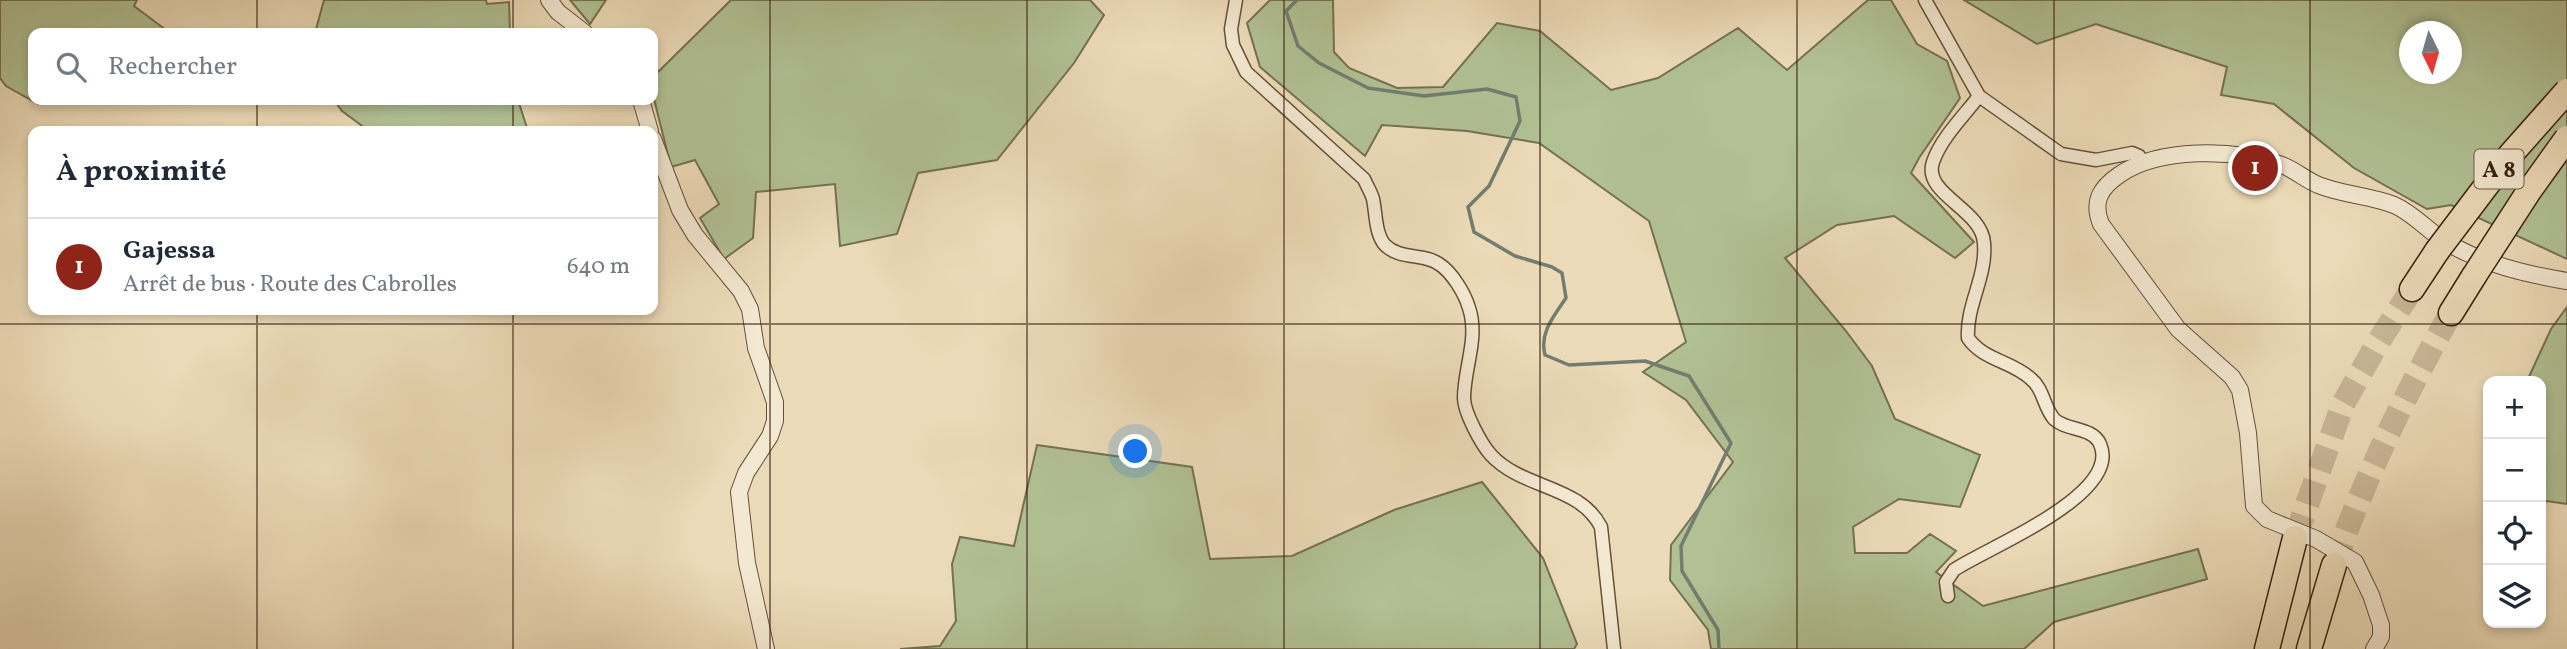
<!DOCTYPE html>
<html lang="fr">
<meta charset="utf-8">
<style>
:root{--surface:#fff;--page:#f2f2f3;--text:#1f2937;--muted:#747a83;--line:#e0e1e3;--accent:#8f2418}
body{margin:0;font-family:Vollkorn,serif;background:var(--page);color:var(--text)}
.controls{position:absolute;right:21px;bottom:21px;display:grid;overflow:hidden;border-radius:14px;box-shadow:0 4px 10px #0003}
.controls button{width:63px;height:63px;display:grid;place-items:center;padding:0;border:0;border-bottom:2px solid var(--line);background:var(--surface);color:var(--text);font:35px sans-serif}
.compass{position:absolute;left:2399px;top:21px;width:63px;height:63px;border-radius:50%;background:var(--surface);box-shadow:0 4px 10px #0003;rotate:175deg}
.you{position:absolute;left:1136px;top:452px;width:24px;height:24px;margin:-18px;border:5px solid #fff;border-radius:50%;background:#1a73e8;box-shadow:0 0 0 10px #1a73e833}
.badge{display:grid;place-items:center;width:46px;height:46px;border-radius:50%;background:var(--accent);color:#fff;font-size:23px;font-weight:700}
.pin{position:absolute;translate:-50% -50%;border:4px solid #fff;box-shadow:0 2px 7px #0006}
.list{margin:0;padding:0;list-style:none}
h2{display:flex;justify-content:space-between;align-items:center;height:91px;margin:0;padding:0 28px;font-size:30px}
h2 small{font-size:23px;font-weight:400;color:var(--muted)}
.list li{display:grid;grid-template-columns:46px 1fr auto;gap:21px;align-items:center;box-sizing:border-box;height:98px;padding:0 28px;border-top:2px solid var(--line)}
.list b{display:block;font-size:26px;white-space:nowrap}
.list p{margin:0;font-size:23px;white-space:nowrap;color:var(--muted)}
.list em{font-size:23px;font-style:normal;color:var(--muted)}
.icon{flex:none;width:38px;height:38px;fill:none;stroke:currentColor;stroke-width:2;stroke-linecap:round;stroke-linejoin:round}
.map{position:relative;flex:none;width:2567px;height:649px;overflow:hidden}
.search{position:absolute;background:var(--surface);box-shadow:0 4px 10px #0003;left:28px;top:28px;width:630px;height:77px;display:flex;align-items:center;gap:18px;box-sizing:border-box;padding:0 24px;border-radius:14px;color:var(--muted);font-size:26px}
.panel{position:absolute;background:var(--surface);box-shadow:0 4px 10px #0003;left:28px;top:126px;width:630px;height:189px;border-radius:14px}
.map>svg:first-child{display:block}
</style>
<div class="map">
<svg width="2567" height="649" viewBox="0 0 2567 649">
<rect width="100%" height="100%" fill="#ecdbb8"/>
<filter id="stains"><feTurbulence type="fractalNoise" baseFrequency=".00286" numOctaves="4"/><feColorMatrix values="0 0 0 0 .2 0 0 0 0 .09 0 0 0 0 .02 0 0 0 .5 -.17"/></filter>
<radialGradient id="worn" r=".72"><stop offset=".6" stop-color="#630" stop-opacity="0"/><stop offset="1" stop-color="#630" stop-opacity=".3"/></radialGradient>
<path fill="#b1c194" stroke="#757152" stroke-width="2" fill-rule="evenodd" d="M 0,0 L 137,0 L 134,6 L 170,33 L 33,33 L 33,100 L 55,100 L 38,104 L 6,86 L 0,78 Z
M 324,0 L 486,0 L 487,4 L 509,2 L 510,33 L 315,33 Z
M 570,0 L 606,0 L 590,24 Z
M 731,0 L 1090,0 L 1104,15 L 1074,63 L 997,160 L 918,173 L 897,234 L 840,246 L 835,184 L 756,192 L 753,238 L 724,259 L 700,218 L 719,204 L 695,160 L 671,167 L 653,95 L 653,77 Z
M 1270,0 L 1333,0 L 1334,52 L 1349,68 L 1397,88 L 1443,87 L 1497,23 L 1540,31 L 1611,90 L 1658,78 L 1738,28 L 1787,70 L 1868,0 L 1891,0 L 1917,44 L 1947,61 L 1960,98 L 1919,158 L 1911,173 L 1974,242 L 1955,258 L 1894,216 L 1837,225 L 1785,258 L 1846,331 L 1872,366 L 1895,419 L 1980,455 L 1960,507 L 1899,499 L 1853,527 L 1855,553 L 1907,553 L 1930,534 L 1956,551 L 1936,572 L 1983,606 L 2198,549 L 2207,579 L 2054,622 L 2024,649 L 1711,649 L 1708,630 L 1670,580 L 1671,545 L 1733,462 L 1686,400 L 1643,372 L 1686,342 L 1649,221 L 1539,143 L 1467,131 L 1382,125 L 1365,156 L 1260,67 L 1247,23 Z
M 1964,0 L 2567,0 L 2567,259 L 2451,205 L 2427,209 L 2354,168 L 2274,104 L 2221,95 L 2227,67 L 2096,24 L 2037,44 ZM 2410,32 L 2452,32 L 2452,74 L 2410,74 Z
M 334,100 L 518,100 L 528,131 L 369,131 L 342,111 Z
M 2567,307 L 2567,504 L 2547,501 L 2541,505 L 2541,381 L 2527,381 L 2551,329 Z
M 1037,445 L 1192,467 L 1210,559 L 1292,556 L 1394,510 L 1482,482 L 1543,558 L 1577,644 L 1574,649 L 900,649 L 940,646 L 956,621 L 952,564 L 960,537 L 1014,546 Z"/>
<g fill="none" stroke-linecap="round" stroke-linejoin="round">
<path stroke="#737d70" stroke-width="3.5" d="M 1297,0 L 1286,11 L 1298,46 L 1319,63 L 1368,88 L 1424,96 L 1487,89 L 1516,97 L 1520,121 L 1489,186 L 1468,207 L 1474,232 L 1515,256 L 1552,267 L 1562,273 L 1566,298 C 1554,316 1539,333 1545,355 L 1569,365 L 1645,361 L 1689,376 L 1731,443 L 1681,546 L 1682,571 L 1718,630 L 1719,649"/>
<path stroke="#c8b696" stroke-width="24" stroke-dasharray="24 12" stroke-linecap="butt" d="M 2295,538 L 2343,404 L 2377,344 L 2412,289
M 2334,565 C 2365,477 2405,394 2451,313"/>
<g stroke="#665039" stroke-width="15">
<path id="minor" d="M 1236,0 L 1231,29 L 1233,45 L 1246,72 L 1364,179 C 1367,186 1371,192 1373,199 C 1376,212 1375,234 1385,245 C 1400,260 1423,253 1439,264 C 1452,272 1465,294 1469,308 C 1479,338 1464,368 1464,398 C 1464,412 1481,444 1491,455 C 1522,489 1580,485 1601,527 L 1614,649
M 1925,0 L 1979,96 L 2061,154 L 2096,160 L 2132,153 L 2139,156 L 2143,163
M 1948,596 L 1946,582 L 1954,570 C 1984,549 2123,495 2100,444 C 2093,427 2066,431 2054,419 C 2043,406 2044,389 2030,378 C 2011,361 1983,360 1968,338 C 1966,305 1987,277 1984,243 C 1982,209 1922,194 1933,162 C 1941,138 1964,116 1979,96"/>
</g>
<g stroke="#665039" stroke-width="18">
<path id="tertiary" d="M 549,0 L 558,12 L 585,33
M 641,100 L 650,131
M 653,139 L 680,210 L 695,235 L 741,291 L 750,309 L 756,348 L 775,402 L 775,421 L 770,436 L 746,473 L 739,492 L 747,563 L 766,649
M 2374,649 L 2381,637 L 2381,625 L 2371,595 L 2355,562 L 2316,539 L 2267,519 L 2254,506 L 2248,433 L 2240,390 L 2232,377 L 2178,329 L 2101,224 C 2092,202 2100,188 2119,175 C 2159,147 2234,149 2279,164 C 2295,169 2306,181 2321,186 C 2345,195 2371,196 2394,205 C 2413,213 2428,231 2446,242 C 2483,264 2525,274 2567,281"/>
</g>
<g stroke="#39210f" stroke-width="27">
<path id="motorway" d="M 2412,289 L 2437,251
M 2451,313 L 2474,276
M 2267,649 L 2295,538
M 2309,649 L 2334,565"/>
</g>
<use href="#minor" stroke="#f3e8d1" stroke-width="12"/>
<use href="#tertiary" stroke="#f3e8d1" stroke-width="16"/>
<use href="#motorway" stroke="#ecdbb8" stroke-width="24"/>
<g stroke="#39210f" stroke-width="27" stroke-linecap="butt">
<path id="motorway-bridge" d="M 2437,251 L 2505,161 L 2567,91
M 2474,276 L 2529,191 L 2567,138"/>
</g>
<use href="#motorway-bridge" stroke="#ecdbb8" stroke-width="24"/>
</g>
<path fill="none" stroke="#39210f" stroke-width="2" stroke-opacity="0.55" d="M 257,0 L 257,33M 513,0 L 513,33M 770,0 L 770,649M 1027,0 L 1027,649M 1284,0 L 1284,649M 1540,0 L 1540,649M 1797,0 L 1797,649M 2054,0 L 2054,649M 2310,0 L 2310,649M 257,100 L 257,131M 513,100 L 513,131M 257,310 L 257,649M 513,310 L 513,649M 0,324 L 2567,324"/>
<g text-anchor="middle" stroke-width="5" stroke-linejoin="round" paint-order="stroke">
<rect fill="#f3e8d1" stroke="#715d49" stroke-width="2" x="2474.5" y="149.5" width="49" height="39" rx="5"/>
<g font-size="23" font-weight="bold" fill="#39210f">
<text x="2499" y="177">A 8</text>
</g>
</g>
<rect width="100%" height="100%" filter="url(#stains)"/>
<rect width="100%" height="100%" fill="url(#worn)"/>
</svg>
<div class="controls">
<button>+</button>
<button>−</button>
<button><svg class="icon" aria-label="locate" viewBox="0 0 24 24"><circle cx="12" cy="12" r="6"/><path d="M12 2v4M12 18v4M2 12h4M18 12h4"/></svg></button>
<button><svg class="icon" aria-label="layers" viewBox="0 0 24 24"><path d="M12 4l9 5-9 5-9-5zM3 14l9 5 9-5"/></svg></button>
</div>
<svg class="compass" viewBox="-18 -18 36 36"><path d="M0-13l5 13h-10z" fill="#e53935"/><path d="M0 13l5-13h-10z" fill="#747a83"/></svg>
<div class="you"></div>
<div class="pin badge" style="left:2255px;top:168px">1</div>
<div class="search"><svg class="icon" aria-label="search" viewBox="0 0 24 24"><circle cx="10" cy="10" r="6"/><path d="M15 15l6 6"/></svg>Rechercher</div>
<section class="panel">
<h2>À proximité<small></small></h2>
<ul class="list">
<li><span class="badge">1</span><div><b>Gajessa</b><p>Arrêt de bus · Route des Cabrolles</p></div><em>640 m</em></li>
</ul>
</section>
</div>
